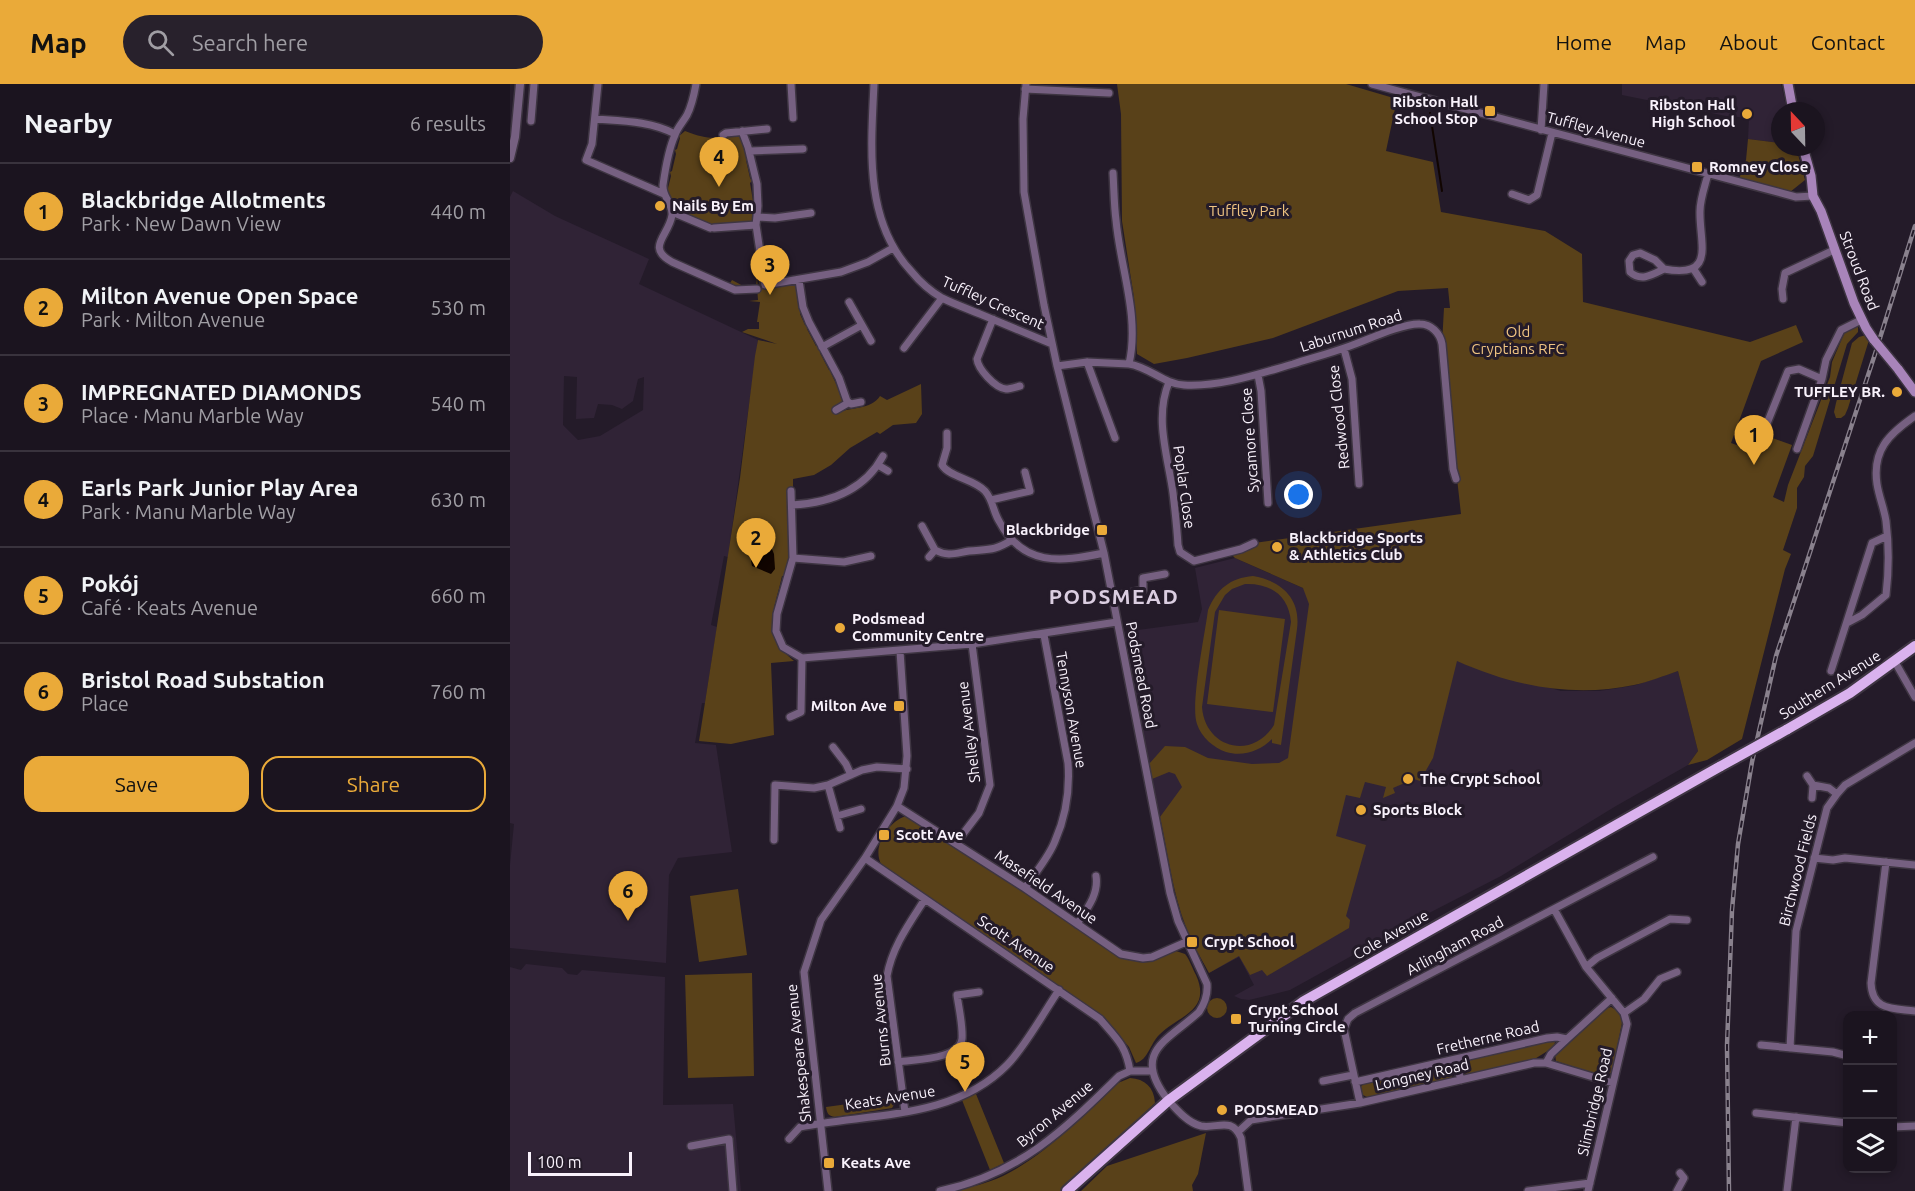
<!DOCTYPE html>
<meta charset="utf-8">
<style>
:root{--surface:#1b141f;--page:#28212c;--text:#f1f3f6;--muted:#a09ea4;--line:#39333d;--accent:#eaaa39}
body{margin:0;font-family:Ubuntu,sans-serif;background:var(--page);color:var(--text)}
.controls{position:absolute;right:18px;bottom:18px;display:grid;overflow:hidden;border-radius:12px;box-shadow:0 3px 9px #0003}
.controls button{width:54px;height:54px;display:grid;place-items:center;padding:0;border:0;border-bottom:2px solid var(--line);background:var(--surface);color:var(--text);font:30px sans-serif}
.compass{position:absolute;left:1261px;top:18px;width:54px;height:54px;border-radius:50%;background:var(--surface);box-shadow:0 3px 9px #0003;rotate:338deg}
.scale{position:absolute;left:18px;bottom:15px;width:104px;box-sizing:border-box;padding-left:6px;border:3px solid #f9f2fc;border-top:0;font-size:16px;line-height:21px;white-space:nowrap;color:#f9f2fc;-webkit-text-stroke:4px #241b29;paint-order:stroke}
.you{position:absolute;left:789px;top:411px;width:21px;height:21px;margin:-15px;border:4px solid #fff;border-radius:50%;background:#1a73e8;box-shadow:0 0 0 9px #1a73e833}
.badge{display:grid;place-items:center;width:39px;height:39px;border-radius:50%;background:var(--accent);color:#111;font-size:20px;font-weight:700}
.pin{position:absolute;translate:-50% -50px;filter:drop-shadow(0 2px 3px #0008)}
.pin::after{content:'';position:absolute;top:32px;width:21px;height:18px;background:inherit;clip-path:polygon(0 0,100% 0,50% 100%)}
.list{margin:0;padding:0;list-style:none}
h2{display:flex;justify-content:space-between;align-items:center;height:78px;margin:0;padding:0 24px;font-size:26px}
h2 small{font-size:20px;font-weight:400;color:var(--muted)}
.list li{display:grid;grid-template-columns:39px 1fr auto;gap:18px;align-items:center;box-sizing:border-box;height:96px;padding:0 24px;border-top:2px solid var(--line)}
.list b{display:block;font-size:22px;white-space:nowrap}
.list p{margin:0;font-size:20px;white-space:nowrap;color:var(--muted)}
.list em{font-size:20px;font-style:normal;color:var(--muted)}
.actions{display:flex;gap:12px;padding:18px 24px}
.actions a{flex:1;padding:14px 0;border:2px solid var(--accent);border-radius:18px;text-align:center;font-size:21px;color:var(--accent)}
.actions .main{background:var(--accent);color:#111}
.icon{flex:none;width:33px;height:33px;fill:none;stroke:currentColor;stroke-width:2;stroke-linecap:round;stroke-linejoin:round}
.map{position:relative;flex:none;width:1405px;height:1107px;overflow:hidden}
header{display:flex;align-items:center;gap:36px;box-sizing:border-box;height:84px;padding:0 30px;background:var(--accent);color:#111}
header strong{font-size:28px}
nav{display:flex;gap:33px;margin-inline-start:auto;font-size:21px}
.search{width:420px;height:54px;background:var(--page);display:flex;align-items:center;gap:15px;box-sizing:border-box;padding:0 21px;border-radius:33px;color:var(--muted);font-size:22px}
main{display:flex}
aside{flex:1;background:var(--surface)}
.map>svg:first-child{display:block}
</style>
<header>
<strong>Map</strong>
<div class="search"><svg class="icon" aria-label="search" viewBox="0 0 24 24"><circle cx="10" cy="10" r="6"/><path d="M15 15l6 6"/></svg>Search here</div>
<nav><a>Home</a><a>Map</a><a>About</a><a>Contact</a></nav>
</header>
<main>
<aside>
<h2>Nearby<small>6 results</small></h2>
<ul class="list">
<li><span class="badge">1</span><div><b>Blackbridge Allotments</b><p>Park · New Dawn View</p></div><em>440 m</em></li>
<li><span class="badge">2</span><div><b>Milton Avenue Open Space</b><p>Park · Milton Avenue</p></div><em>530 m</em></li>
<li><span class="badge">3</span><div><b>IMPREGNATED DIAMONDS</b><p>Place · Manu Marble Way</p></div><em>540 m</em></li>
<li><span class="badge">4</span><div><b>Earls Park Junior Play Area</b><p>Park · Manu Marble Way</p></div><em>630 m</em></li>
<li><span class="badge">5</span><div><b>Pokój</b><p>Café · Keats Avenue</p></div><em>660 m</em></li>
<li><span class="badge">6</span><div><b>Bristol Road Substation</b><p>Place</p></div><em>760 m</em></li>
</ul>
<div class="actions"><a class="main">Save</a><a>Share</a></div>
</aside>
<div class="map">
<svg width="1405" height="1107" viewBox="0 0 1405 1107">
<rect width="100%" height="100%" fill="#241b29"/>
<path fill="#302336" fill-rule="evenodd" d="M 1112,0 L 1271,0 L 1277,27 L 1270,27 L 1270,59 L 1238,55 L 1239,34 L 1216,32 L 1112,11 Z
M 3,107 L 45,132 L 139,175 L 129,200 L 248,256 L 218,473 L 214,472 L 201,541 L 207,543 L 195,619 L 192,619 L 185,659 L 206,661 L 222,768 L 168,774 L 159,791 L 156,879 L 0,864 L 0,781 L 4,740 L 0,739 L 0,113 ZM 54,292 L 67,293 L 66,335 L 84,334 L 88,320 L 102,321 L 112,325 L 123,317 L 128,295 L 134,293 L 133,326 L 90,352 L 68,356 L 53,341 Z
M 725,474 L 804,509 L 957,581 L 1051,607 L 1089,607 L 1109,604 L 1126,601 L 1168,587 L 1188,667 L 1178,681 L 1106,722 L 991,792 L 921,828 L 780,906 L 739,916 L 731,915 L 724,912 L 744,901 L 729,873 L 699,889 L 682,858 L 672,833 L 662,795 L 613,548 L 688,538 L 692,525 L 685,484 Z
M 16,880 L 52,884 L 58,890 L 67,891 L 72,886 L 155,893 L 153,1021 L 223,1020 L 231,1107 L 0,1107 L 0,883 L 11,886 Z"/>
<path fill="#594119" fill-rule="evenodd" d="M 607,0 L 836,0 L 887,15 L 876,67 L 923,78 L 931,128 L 1035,147 L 1072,170 L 1073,218 L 1240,258 L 1286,241 L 1293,258 L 1251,277 L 1221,359 L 1250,369 L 1257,352 L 1282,361 L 1263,413 L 1274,418 L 1278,401 L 1320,293 L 1322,278 L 1336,245 L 1340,243 L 1348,243 L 1348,248 L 1337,260 L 1303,372 L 1295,382 L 1294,393 L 1287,404 L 1287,424 L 1273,466 L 1281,470 L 1275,485 L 1232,655 L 1197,676 L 1178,681 L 1188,667 L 1168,587 C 1153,592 1139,598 1124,601 C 1063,614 1003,602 947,577 L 923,674 L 910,697 L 904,695 L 883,704 L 885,709 L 873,714 L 876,703 L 855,698 L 850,714 L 836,711 L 826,752 L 856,761 L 836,832 L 840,836 L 839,844 L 757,892 L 752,886 L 740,891 L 729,872 L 699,889 C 691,874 682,859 676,843 C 662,807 658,769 650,733 L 672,703 L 665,690 L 659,688 L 642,695 L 639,680 L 655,662 L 675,663 L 698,674 L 742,680 L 769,679 L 778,674 L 799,520 L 793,504 L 725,474 L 718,467 L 744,459 L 951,430 L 932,260 L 934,224 L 940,224 L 938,204 L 888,207 L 763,254 L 677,274 L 644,280 L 627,270 L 624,214 L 612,137 L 611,30 Z
M 175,47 C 198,56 204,54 227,52 L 232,54 L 237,74 L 236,76 L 240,94 L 242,97 L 240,99 L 243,117 L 245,117 L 242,132 L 244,135 L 241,140 L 226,139 L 224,141 L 203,145 L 184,134 L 183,132 L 170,126 L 166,126 L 156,104 L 158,104 L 161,92 L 160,88 L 162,87 L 166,70 L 165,66 L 167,65 L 170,54 L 169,52 Z
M 1238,55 L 1270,59 L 1270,63 L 1286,63 L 1295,96 L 1280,108 L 1229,95 L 1236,76 Z
M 248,169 L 252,204 L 281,200 L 285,201 L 288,212 L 287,213 L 289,225 L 291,228 L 290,230 L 295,241 L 297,242 L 297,245 L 306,262 L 308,262 L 311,267 L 310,269 L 319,286 L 322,286 L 321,289 L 329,306 L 331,306 L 333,316 L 326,329 C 340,323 361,326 370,312 L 377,316 L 411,300 L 412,330 L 406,339 L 383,341 L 370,350 L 367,348 L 340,364 L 321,381 L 304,391 L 283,395 L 283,405 L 277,407 L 279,471 L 274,492 L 272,492 C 264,529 250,549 284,577 L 261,579 L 264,651 L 221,660 L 189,657 L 230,394 L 245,272 L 248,256 L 267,260 L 232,248 L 238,245 L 249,245 L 249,238 L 247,238 L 250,218 L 239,217 L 248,216 L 247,203 L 226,204 L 219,201 L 222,196 L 235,203 L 246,201 L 247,194 L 248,204 L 250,204 L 246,170 Z
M 1356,251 L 1359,256 L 1338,324 L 1335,331 L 1331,334 L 1326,334 L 1324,328 L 1326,319 L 1342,259 L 1349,253 Z
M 743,492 C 772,497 791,515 787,545 L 771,661 L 762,659 L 762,655 C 750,667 733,673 716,668 C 704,664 691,653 687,640 C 680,621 695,550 698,526 C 707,505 720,494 743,492 ZM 735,500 C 761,499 779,512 781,538 L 764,641 C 742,677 695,664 692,623 L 705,528 L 715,511 L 722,505 Z
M 709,526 L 775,535 L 763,628 L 697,620 Z
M 396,732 L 399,733 L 418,744 L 611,874 L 634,877 L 666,867 L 675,870 C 680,876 682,884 686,891 C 702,927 669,931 649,951 C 640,960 638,976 626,979 L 619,963 L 592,932 L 371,780 C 362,762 378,738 396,732 Z
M 228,805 L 237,871 L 189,878 L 180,812 Z
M 242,889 L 244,992 L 178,994 L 175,891 Z
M697 924a10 10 0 1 1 20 0a10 10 0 1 1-20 0Z
M 1101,923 L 1108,927 L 1113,934 L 1102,988 L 1093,993 L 1046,977 L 1045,970 L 1094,925 Z
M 1042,956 L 1045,958 L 1044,963 L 1023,976 L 959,991 L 952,988 L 950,981 L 953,976 Z
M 938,980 L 942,980 C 945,986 944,991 940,995 L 859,1014 L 851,1010 L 850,1003 L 855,999 Z
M 620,994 C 635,995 644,1003 645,1019 L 550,1107 L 445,1107 C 461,1103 478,1099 493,1092 C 537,1070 572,1032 608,999 Z
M 464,1010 L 466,1010 L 494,1079 L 480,1086 L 452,1016 Z
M 389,1013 L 382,1024 L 325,1033 C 318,1032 317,1029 316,1023 Z
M 696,1049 L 688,1090 L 682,1101 L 683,1107 L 571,1107 L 597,1082 Z"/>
<path fill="#110500" d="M 253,456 L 259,458 L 264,470 L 265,485 L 261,490 L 242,482 C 239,470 242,462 253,456 Z"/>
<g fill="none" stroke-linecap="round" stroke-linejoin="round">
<path stroke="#110500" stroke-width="2" d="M 920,29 L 932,107"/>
<g stroke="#3e3542" stroke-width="10">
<path id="minor" d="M 88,0 L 82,60 L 76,76 L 154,110
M 186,0 C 184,11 182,21 177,31 C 173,38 167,44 165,51 C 159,64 155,87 153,101 C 152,113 163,119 162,131 C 159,152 135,163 162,178 L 225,206 L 247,205
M 281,0 L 283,34
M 364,0 C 361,64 354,137 401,187 C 410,198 420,207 432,214 C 444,220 458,225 470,230 C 494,240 518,250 542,260
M 516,0 L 513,35 L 514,108 L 534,221 L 547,282 L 594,469 L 660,809 L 668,837 L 697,900 C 698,911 695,919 689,928 C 656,958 621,968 658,1016 C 667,1026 678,1039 691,1042 C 707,1045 722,1032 731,1054 L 738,1107
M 862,0 L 1286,113 L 1303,112
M 515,5 L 599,9
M 85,35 C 112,37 141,37 165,50
M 21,37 L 24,0
M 1031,46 L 1034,0
M 232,47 L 238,63 L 247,100 L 248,122 L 246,141 L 255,201 L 331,188 L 358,178 L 383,164
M 213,51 L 216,49 L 257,45
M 240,67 L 293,65
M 1002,110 L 1019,116 L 1027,111 L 1042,49
M 162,128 L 200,144
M 248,133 L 265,134 L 301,129
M 204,144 L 246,141
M 1130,169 L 1145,176 L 1154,185 C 1142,191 1131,198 1120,188 L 1119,177 L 1123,171 Z
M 1183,184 L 1192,198
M 1154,185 C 1207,195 1189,159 1190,127 C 1190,115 1195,102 1198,90
M 289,196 L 293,223 L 299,238 L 329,294 L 337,317 L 341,320 L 351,318
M 1273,215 L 1272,205 L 1275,189 L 1324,166
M 339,218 L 361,257
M 483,235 L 467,275 C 468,285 485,304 496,305 C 500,305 506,303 510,302
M 312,263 L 352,241
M 394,264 L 432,214
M 834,265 L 842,295 L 849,400
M 577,278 L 605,354
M 619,280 C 639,283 654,300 674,301 C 711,303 748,290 783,280 C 802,274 821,269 840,262 C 857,256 893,239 910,240 C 921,240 930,249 932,260 L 943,385 L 946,395
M 547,282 L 577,278 L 619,280 C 630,232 610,183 606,136 C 604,121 604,105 603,89
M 748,291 L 751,307 L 758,419
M 659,298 C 644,334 658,373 663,409 C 665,426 667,444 668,461 L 670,468 L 684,477 L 731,465 L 744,459
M 326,326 L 338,319
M 437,349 L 437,364 L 432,381 C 439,393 464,395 475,407 C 483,416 483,427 489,437 C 513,483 550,478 594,469
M 1252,352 L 1278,287 L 1289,285 L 1312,295
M 1287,365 L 1312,295 L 1316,276 L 1331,246 L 1351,236
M 368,381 L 378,387
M 281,407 L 283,474 L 267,530 L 266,547 L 273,563 L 292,574 L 462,560 L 607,538
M 481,416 L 520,407 L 515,388
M 282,421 C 320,419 354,407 373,372
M 412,442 L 425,466 C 438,473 446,469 459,467 C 479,465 484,467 502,456
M 419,473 L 425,466
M 283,474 L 334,478 L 361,472
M 602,513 L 633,506 L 633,494 L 655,490
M 1337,539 L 1352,531 L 1376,511 C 1379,486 1379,461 1376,437 C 1374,424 1369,413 1367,400 C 1362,366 1379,350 1405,332
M 1385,578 L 1405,613
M 1321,587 L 1362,459 L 1377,452
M 280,633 L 291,628 L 292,574
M 323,663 L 336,680 L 341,691
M 1297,692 L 1303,701 L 1302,714
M 318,701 L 330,744
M 1303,701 L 1319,704 L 1327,710
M 387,722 L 515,804 L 611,870 L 633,874 L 642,873 L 676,858
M 327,732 L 351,725
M 264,756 L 265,701 L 304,704 L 318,701 L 352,686 L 367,683 L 397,685
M 446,759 L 469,729 L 480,701 L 462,560
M 355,774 L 590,935 C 606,954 616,961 620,987
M 1304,774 L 1323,776 L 1335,774 L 1405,781
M 1376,778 L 1361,899 C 1362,927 1383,924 1405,927
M 515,804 C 525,789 539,773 545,757 C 556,732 560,706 558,679 L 534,551
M 1044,825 L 1076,883 L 1114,929 L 1117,940 L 1078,1107
M 567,840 C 577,825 589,810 586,792
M 1076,883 L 1087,874 L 1160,835 L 1177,836
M 1114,929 L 1134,915 L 1150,895 L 1167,888
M 1251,961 L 1323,968 L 1338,972
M 1280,964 L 1286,847 L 1317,724 L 1327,710 L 1335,701 L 1405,659
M 945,976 L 951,996
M 388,978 C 405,975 449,976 452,955 C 453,942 449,925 447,911 L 469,908
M 1036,979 L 1041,970 L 1057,955
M 813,997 L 843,991
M 845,998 L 1037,954 L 1047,953 L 1057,955 L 1102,914
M 850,1019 L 834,945 L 838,935 L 845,929 L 1143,773
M 395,1028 L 377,892 C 382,863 399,840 415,815
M 1246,1029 L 1338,1039
M 1382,1043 L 1405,1042
M 729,1047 L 741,1036 L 850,1019 L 1024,979 L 1036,979 L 1103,999
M 279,1055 L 290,1043 C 359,1029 443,1036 497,981 C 515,963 534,928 549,906
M 181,1062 L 219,1055 L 223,1107
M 318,1107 L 294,888 L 311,836 L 355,774 L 387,722 L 394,704 L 397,672 L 390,567
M 430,1107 C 509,1090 553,1047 609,992 L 620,987 L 642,987
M 1018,1107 L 1080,1099
M 1167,1107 L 1174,1094 L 1170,1089
M 1277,1107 L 1286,1033"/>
</g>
<g stroke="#3e3542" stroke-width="11">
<path id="tertiary" d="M 0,74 L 5,53 L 10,0"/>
</g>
<g stroke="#3e3542" stroke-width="12">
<path id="secondary" d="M 1278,0 L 1283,27
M 1293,63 L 1301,92 L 1303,112 L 1311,127 L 1344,219 L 1356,244 L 1364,256
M 1388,285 L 1405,308"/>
</g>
<g stroke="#3e3542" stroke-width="14">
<path id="trunk" d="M 1276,646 L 1340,609 L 1405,562
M 557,1107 L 659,1016 L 794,917 L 1211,682"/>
</g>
<use href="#minor" stroke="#766081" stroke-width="7"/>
<use href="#tertiary" stroke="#766081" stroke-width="8"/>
<use href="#secondary" stroke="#a884ba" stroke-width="9"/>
<use href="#trunk" stroke="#dab2ee" stroke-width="10"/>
<g stroke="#89818d" stroke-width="4.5">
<path id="rail" d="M 1219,1107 L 1217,962 L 1222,826 L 1228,760 L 1242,678 L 1266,572 L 1365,270 L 1405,142"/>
</g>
<use href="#rail" stroke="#241b29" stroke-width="2" stroke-dasharray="7" stroke-linecap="butt"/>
<g stroke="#3e3542" stroke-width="12" stroke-linecap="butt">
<path id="secondary-bridge" d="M 1364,256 L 1388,285"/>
</g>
<g stroke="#3e3542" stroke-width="14" stroke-linecap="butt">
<path id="trunk-bridge" d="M 1211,682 L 1276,646"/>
</g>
<use href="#secondary-bridge" stroke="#a884ba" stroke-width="9"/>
<use href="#trunk-bridge" stroke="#dab2ee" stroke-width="10"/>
</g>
<g fill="#eaaa39" stroke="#241b29" stroke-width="2">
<rect x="974" y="21" width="12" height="12" rx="3"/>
<circle cx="1237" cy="30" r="6"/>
<rect x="1181" y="77" width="12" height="12" rx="3"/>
<circle cx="150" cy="122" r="6"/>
<circle cx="1387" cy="308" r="6"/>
<rect x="586" y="440" width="12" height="12" rx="3"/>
<circle cx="767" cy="463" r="6"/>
<circle cx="330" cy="544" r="6"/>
<rect x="383" y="616" width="12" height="12" rx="3"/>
<circle cx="898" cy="695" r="6"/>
<circle cx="851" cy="726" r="6"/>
<rect x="368" y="745" width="12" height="12" rx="3"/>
<rect x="676" y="852" width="12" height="12" rx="3"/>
<rect x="720" y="929" width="12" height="12" rx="3"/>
<circle cx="712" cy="1026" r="6"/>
<rect x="313" y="1073" width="12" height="12" rx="3"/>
</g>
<g text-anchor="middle" stroke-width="6" stroke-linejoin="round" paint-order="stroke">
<g font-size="15" font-weight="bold" fill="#f9f2fc" stroke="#241b29" text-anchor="start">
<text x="968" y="23" text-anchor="end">Ribston Hall<tspan x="968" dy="17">School Stop</tspan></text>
<text x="1225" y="26" text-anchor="end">Ribston Hall<tspan x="1225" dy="17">High School</tspan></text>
<text x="1199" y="88">Romney Close</text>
<text x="162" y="127">Nails By Em</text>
<text x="1375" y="313" text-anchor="end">TUFFLEY BR.</text>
<text x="580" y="451" text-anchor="end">Blackbridge</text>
<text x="779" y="459">Blackbridge Sports<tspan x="779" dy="17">&amp; Athletics Club</tspan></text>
<text x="342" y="540">Podsmead<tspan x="342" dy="17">Community Centre</tspan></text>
<text x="377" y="627" text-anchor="end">Milton Ave</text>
<text x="910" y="700">The Crypt School</text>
<text x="863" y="731">Sports Block</text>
<text x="386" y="756">Scott Ave</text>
<text x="694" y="863">Crypt School</text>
<text x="738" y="931">Crypt School<tspan x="738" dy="17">Turning Circle</tspan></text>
<text x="724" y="1031">PODSMEAD</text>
<text x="331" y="1084">Keats Ave</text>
</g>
<g font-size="15" fill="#f9f2fc" stroke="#241b29">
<text transform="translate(1086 46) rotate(15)" y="5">Tuffley Avenue</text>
<text transform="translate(1349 187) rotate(69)" y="5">Stroud Road</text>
<text transform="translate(483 219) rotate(24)" y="5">Tuffley Crescent</text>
<text transform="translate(841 247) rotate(-18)" y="5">Laburnum Road</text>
<text transform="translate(829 333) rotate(-96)" y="5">Redwood Close</text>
<text transform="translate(740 356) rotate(-94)" y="5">Sycamore Close</text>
<text transform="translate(674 403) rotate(82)" y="5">Poplar Close</text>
<text transform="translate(631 591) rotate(79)" y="5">Podsmead Road</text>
<text transform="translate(1320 601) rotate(-32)" y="5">Southern Avenue</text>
<text transform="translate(561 626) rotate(80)" y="5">Tennyson Avenue</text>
<text transform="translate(459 648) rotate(-97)" y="5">Shelley Avenue</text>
<text transform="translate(1288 786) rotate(-76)" y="5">Birchwood Fields</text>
<text transform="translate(536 803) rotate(34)" y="5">Masefield Avenue</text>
<text transform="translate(881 851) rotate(-30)" y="5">Cole Avenue</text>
<text transform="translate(506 860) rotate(34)" y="5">Scott Avenue</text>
<text transform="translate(945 862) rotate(-28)" y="5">Arlingham Road</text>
<text transform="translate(371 936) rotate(-96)" y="5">Burns Avenue</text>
<text transform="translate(978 954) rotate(-13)" y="5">Fretherne Road</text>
<text transform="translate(289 969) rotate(-96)" y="5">Shakespeare Avenue</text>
<text transform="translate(912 991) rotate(-13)" y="5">Longney Road</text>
<text transform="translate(380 1014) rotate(-9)" y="5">Keats Avenue</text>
<text transform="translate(1085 1018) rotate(-77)" y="5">Slimbridge Road</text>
<text transform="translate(545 1030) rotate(-40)" y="5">Byron Avenue</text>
</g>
<g font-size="15" fill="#f0c482" stroke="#241b29">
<text x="739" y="132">Tuffley Park</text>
<text x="1008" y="253">Old<tspan x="1008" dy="17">Cryptians RFC</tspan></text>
</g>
<g font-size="21" font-weight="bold" letter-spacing="1.5" fill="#dbcee1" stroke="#241b29">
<text x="604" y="520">PODSMEAD</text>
</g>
</g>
</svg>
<div class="controls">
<button>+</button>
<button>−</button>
<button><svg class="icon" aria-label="layers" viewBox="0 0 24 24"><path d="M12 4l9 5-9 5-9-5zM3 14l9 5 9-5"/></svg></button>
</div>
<svg class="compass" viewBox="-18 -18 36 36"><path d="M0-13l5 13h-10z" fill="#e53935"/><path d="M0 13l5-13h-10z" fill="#a09ea4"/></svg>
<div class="scale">100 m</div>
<div class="you"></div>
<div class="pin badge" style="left:1244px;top:381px">1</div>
<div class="pin badge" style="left:246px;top:484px">2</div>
<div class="pin badge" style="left:260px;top:211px">3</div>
<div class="pin badge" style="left:209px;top:103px">4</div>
<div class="pin badge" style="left:455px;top:1008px">5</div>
<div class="pin badge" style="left:118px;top:837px">6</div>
</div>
</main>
